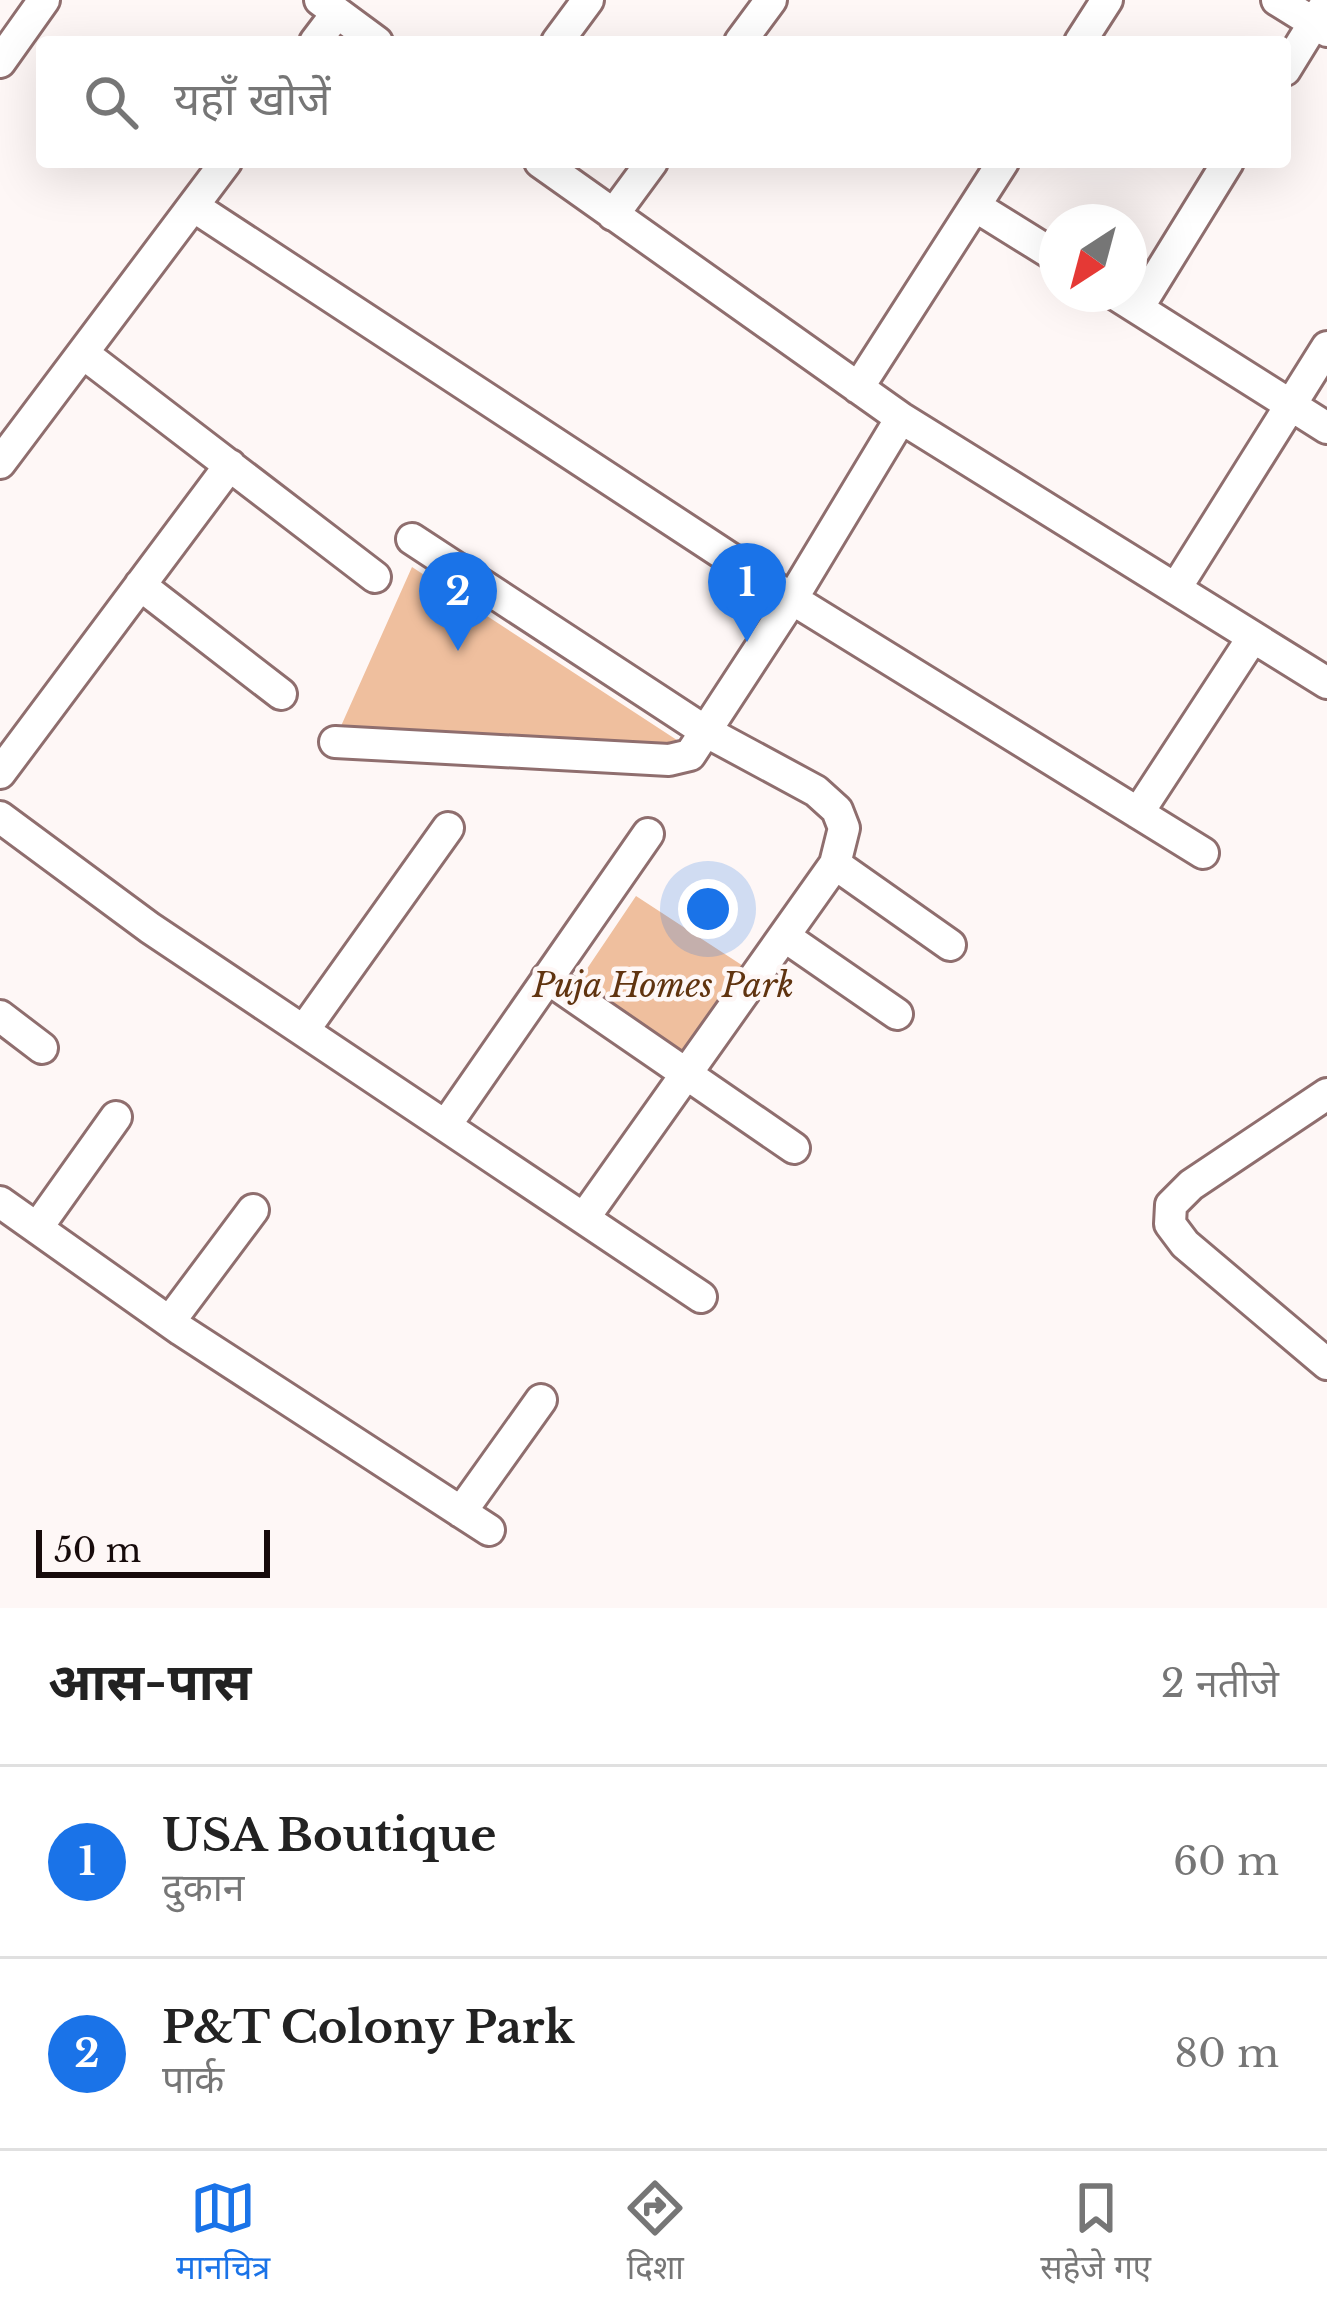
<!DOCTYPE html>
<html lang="hi">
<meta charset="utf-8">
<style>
:root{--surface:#fff;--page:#f6f6f6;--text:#222;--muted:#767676;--line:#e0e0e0;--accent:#1a73e8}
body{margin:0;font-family:"Libre Baskerville","Noto Sans Devanagari",serif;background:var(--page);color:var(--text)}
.compass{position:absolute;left:1039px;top:204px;width:108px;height:108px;border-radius:50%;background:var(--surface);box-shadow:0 12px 48px #0002;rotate:216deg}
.scale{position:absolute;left:36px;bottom:30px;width:234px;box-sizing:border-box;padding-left:12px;border:6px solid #170b0b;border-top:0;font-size:33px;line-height:42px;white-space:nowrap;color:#170b0b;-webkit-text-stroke:9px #fef7f6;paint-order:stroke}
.you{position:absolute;left:708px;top:909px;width:42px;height:42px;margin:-30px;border:9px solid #fff;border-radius:50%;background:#1a73e8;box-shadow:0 0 0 18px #1a73e833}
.badge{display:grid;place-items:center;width:78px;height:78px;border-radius:50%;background:var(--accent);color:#fff;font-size:39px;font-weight:700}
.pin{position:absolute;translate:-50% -99px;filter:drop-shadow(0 3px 6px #0008)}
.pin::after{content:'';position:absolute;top:63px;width:42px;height:36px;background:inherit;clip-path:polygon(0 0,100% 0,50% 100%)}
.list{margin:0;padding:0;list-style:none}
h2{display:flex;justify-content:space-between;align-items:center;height:156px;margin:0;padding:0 48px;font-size:51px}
h2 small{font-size:39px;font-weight:400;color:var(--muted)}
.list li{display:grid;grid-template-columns:78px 1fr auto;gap:36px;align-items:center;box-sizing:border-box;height:192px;padding:0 48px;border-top:3px solid var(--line)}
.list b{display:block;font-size:45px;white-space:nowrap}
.list p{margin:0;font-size:39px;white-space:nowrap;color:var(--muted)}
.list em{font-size:39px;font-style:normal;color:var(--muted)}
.icon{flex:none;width:66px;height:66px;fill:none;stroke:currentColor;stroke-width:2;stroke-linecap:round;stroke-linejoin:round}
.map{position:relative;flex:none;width:1327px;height:1608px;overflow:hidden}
.search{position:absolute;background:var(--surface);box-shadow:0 12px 48px #0002;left:36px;right:36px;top:36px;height:132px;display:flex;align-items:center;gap:30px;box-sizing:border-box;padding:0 42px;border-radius:12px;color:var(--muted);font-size:45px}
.sheet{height:540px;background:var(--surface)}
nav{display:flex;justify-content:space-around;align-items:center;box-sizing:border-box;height:168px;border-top:3px solid var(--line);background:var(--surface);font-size:33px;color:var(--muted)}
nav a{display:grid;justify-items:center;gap:6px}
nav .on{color:var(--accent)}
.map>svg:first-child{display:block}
</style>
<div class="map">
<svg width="1327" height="1608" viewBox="0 0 1327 1608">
<rect width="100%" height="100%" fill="#fef7f6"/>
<path fill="#efbf9e" d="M 412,567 L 683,744 L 678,751 L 337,735 Z
M 636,896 L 757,975 L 687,1075 L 570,994 Z"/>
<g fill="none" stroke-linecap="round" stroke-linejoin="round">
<g stroke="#8f6e6e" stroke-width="36">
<path id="minor" d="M 320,0 L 377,42
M 1277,0 L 1327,31
M 315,42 L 337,13
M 557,42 L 588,0
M 740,42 L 771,0
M 1080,42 L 1107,0
M 0,62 L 44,0
M 1285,70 L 1327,2
M 540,162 L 901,418 L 1327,683
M 193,206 L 792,599 L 1203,853
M 975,206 L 1057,257
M 613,215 L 652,162
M 1115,294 L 1327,428
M 1138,308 L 1228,162
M 84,354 L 375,577
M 858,388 L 1003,162
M 0,463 L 226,162
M 412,539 L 705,731 L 816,791 L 837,810 L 844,828 L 835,864 L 584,1218
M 140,585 L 281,694
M 1176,588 L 1327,347
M 335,742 L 669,760 L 690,755 L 792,599 L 901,418
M 0,773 L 230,465
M 1138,813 L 1253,637
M 0,817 L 150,928 L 701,1297
M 835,864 L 950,945
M 784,936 L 897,1014
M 547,978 L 794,1148
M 0,1016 L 42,1048
M 304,1030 L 448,828
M 1327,1094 L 1191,1185 L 1171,1205 L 1170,1224 L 1185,1244 L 1327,1364
M 446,1125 L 648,834
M 0,1202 L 181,1330 L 489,1530
M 37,1228 L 116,1117
M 170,1321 L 253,1210
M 461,1512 L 541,1400"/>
</g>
<use href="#minor" stroke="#fff" stroke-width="30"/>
</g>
<g text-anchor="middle" stroke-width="9" stroke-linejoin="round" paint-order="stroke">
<g font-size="33" font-style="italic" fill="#603410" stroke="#fef7f6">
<text x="663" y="997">Puja Homes Park</text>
</g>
</g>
</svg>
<svg class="compass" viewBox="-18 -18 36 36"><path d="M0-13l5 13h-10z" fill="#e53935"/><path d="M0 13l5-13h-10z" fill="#767676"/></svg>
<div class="scale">50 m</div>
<div class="you"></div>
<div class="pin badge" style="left:747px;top:642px">1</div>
<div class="pin badge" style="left:458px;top:651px">2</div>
<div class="search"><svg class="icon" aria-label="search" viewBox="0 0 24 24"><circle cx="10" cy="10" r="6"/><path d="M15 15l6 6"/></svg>यहाँ खोजें</div>
</div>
<section class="sheet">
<h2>आस-पास<small>2 नतीजे</small></h2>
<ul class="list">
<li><span class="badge">1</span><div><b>USA Boutique</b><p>दुकान</p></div><em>60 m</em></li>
<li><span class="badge">2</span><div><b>P&amp;T Colony Park</b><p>पार्क</p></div><em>80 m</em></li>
</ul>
</section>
<nav>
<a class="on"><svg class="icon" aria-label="map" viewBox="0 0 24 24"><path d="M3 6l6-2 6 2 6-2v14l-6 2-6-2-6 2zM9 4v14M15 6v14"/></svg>मानचित्र</a>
<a><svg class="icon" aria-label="directions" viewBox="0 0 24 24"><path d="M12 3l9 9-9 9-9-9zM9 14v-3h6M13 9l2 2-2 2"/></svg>दिशा</a>
<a><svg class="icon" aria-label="saved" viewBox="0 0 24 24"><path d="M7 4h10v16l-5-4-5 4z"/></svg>सहेजे गए</a>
</nav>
